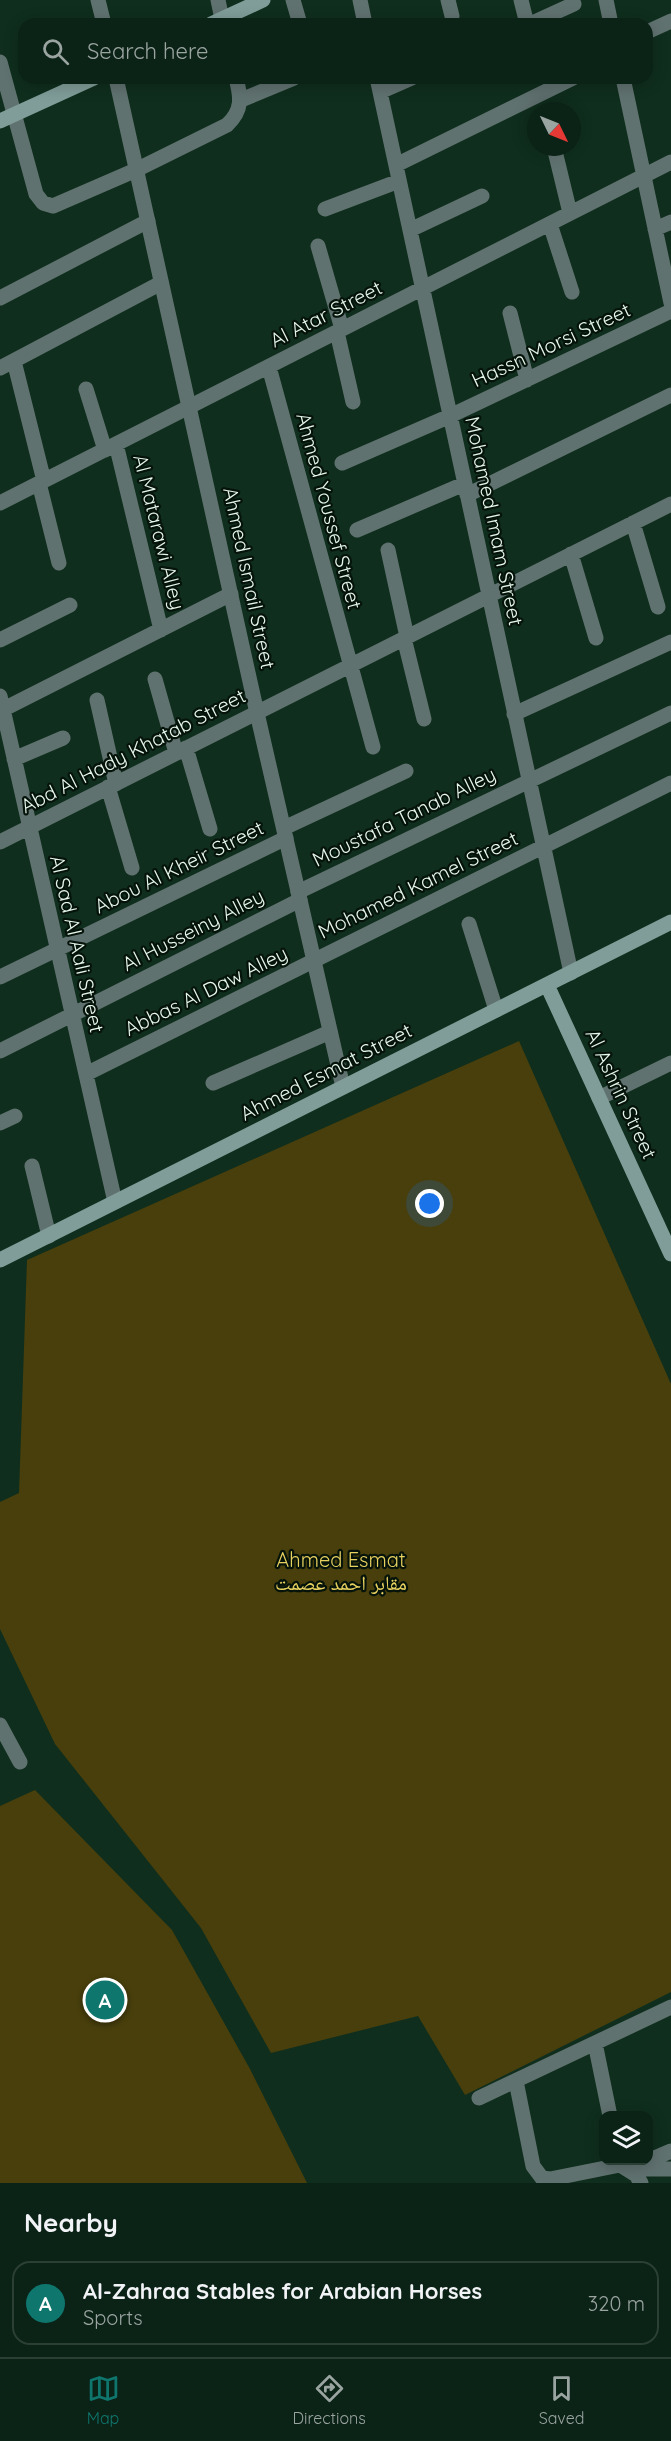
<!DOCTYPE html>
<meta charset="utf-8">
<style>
:root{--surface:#0b2216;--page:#192f23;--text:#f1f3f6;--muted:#9aa4a1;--line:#2b3f35;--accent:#0f766e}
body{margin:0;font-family:Quicksand,"Noto Naskh Arabic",sans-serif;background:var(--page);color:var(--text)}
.controls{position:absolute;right:18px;bottom:18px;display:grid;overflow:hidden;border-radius:12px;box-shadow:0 3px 15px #0003}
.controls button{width:54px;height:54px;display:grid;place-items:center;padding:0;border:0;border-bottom:2px solid var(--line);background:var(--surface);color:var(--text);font:30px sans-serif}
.compass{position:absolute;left:527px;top:102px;width:54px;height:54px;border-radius:50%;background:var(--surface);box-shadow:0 3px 15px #0003;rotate:133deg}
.you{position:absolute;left:430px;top:1204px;width:21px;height:21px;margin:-15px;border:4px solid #fff;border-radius:50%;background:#1a73e8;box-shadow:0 0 0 9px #1a73e833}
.badge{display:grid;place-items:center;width:39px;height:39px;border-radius:50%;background:var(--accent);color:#fff;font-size:20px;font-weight:700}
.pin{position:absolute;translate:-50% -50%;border:3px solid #fff;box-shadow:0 2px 6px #0006}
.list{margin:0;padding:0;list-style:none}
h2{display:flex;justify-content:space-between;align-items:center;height:78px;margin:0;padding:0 24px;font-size:26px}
h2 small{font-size:20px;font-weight:400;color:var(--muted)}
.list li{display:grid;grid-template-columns:39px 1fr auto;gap:18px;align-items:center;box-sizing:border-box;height:84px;margin:0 12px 12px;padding:0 12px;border:2px solid var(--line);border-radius:18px}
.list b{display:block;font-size:22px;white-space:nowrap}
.list p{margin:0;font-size:20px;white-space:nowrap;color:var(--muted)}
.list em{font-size:20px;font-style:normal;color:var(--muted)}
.icon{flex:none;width:33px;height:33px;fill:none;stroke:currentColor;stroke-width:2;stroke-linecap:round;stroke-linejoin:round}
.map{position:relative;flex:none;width:671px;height:2183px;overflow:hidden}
.search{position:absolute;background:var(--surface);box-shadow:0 3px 15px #0003;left:18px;right:18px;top:18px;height:66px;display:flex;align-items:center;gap:15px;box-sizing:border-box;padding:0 21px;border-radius:18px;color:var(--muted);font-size:22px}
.sheet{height:174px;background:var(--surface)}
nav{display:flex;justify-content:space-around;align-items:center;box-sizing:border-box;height:84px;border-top:2px solid var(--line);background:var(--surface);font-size:16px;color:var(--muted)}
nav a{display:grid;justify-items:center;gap:3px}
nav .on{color:var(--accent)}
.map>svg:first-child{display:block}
</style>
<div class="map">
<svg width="671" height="2183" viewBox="0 0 671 2183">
<rect width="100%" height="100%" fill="#0f2e1d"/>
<path fill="#483f0c" d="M 519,1041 L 671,1384 L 671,1992 L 465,2095 L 418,2016 L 271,2053 L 201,1928 L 55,1744 L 0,1629 L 0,1502 L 19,1493 L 27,1260 Z
M 35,1790 L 172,1930 L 250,2069 L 307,2183 L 0,2183 L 0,1806 Z"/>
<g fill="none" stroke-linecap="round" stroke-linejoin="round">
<path stroke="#607270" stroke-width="15" d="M 218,0 L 223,24
M 293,0 L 300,24
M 360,0 L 365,24
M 448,0 L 452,16
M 521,0 L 527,24
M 606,0 L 611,24
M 530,24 L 574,4
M 647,32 L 671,21
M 0,62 L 36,194 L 43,203 L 53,206 L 136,170 L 227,125 C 243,110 241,97 236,78
M 377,78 L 571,973
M 623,78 L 671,303
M 380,92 L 412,78
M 241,100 L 294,78
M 554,147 L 570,213
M 396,165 L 573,78
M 325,209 L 399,181
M 550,224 L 572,292
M 655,229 L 671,222
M 410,230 L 482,196
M 318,246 L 342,329
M 0,298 L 148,221
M 510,313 L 527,380
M 337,332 L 353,402
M 14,361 L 44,481
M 269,367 L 373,747
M 0,368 L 161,283
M 86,389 L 105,450
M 116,444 L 161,630
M 342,463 L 450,416 L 671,311
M 39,483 L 59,563
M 467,495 L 671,395
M 0,503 L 671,162
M 633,523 L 658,607
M 357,530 L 464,484
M 388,550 L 407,637
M 571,554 L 596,638
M 404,638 L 424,719
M 0,640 L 70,605
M 155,679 L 176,753
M 0,696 L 115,1202
M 97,700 L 116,784
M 0,711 L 231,594
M 514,714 L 671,642
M 186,748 L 210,829
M 14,759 L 63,738
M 108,787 L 132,868
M 284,828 L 406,771
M 0,842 L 671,504
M 298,892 L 671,713
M 469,924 L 496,1010
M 0,977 L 286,838
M 0,1051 L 300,900
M 86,1074 L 671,783
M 213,1083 L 330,1032
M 599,1098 L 671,1063
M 0,1123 L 15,1116
M 32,1166 L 49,1236
M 0,1725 L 20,1762
M 595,2043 L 610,2116
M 516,2081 L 533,2166 L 542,2178 L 550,2179 L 620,2165 L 636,2175 L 641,2183
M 479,2098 L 671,2007
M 629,2169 L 671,2151
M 635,2169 L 671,2169"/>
<path stroke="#607270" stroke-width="15" d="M 98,0 L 104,24
M 116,78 L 257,713 L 343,1087"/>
<path stroke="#809d99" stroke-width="15" d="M 211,24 L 263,0
M 0,121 L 94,78
M 547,985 L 671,1254
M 0,1260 L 671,922"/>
</g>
<g text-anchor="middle" stroke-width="4.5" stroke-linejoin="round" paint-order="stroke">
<g font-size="20" fill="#e6f8ec" stroke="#06130b">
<text transform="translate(326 314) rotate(-27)" y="7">Al Atar Street</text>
<text transform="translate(551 345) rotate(-25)" y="7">Hassn Morsi Street</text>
<text transform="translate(329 511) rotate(75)" y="7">Ahmed Youssef Street</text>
<text transform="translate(494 521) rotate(78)" y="7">Mohamed Imam Street</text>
<text transform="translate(159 532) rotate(76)" y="7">Al Matarawi Alley</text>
<text transform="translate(249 578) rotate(78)" y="7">Ahmed Ismail Street</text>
<text transform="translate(133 751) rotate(-27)" y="7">Abd Al Hady Khatab Street</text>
<text transform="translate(404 817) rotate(-26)" y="7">Moustafa Tanab Alley</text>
<text transform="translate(179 867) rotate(-26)" y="7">Abou Al Kheir Street</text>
<text transform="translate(418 885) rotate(-26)" y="7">Mohamed Kamel Street</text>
<text transform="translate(193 930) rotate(-27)" y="7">Al Husseiny Alley</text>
<text transform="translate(77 944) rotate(77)" y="7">Al Sad Al Aali Street</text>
<text transform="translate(206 991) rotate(-26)" y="7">Abbas Al Daw Alley</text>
<text transform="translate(326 1072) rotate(-27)" y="7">Ahmed Esmat Street</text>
<text transform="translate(621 1094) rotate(65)" y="7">Al Ashrin Street</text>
</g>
<g font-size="20" fill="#e7d15f" stroke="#06130b">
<text x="341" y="1567">Ahmed Esmat<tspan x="341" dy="23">مقابر احمد عصمت</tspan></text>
</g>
</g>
</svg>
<div class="controls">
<button><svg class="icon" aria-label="layers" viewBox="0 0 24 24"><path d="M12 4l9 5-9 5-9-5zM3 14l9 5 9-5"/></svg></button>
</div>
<svg class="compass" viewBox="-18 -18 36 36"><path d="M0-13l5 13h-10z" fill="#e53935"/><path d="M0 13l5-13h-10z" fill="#9aa4a1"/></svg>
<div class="you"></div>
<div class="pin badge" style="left:105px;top:2000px">A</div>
<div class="search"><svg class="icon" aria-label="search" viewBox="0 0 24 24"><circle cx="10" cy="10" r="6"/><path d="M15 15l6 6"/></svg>Search here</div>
</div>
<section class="sheet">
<h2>Nearby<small></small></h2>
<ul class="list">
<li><span class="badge">A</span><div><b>Al-Zahraa Stables for Arabian Horses</b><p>Sports</p></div><em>320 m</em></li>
</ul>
</section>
<nav>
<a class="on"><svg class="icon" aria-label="map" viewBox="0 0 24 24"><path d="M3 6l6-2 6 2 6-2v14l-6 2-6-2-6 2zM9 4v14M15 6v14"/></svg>Map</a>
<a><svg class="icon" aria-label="directions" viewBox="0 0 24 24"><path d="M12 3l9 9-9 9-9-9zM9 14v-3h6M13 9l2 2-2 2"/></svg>Directions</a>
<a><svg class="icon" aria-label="saved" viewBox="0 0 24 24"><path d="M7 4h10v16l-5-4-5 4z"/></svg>Saved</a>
</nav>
